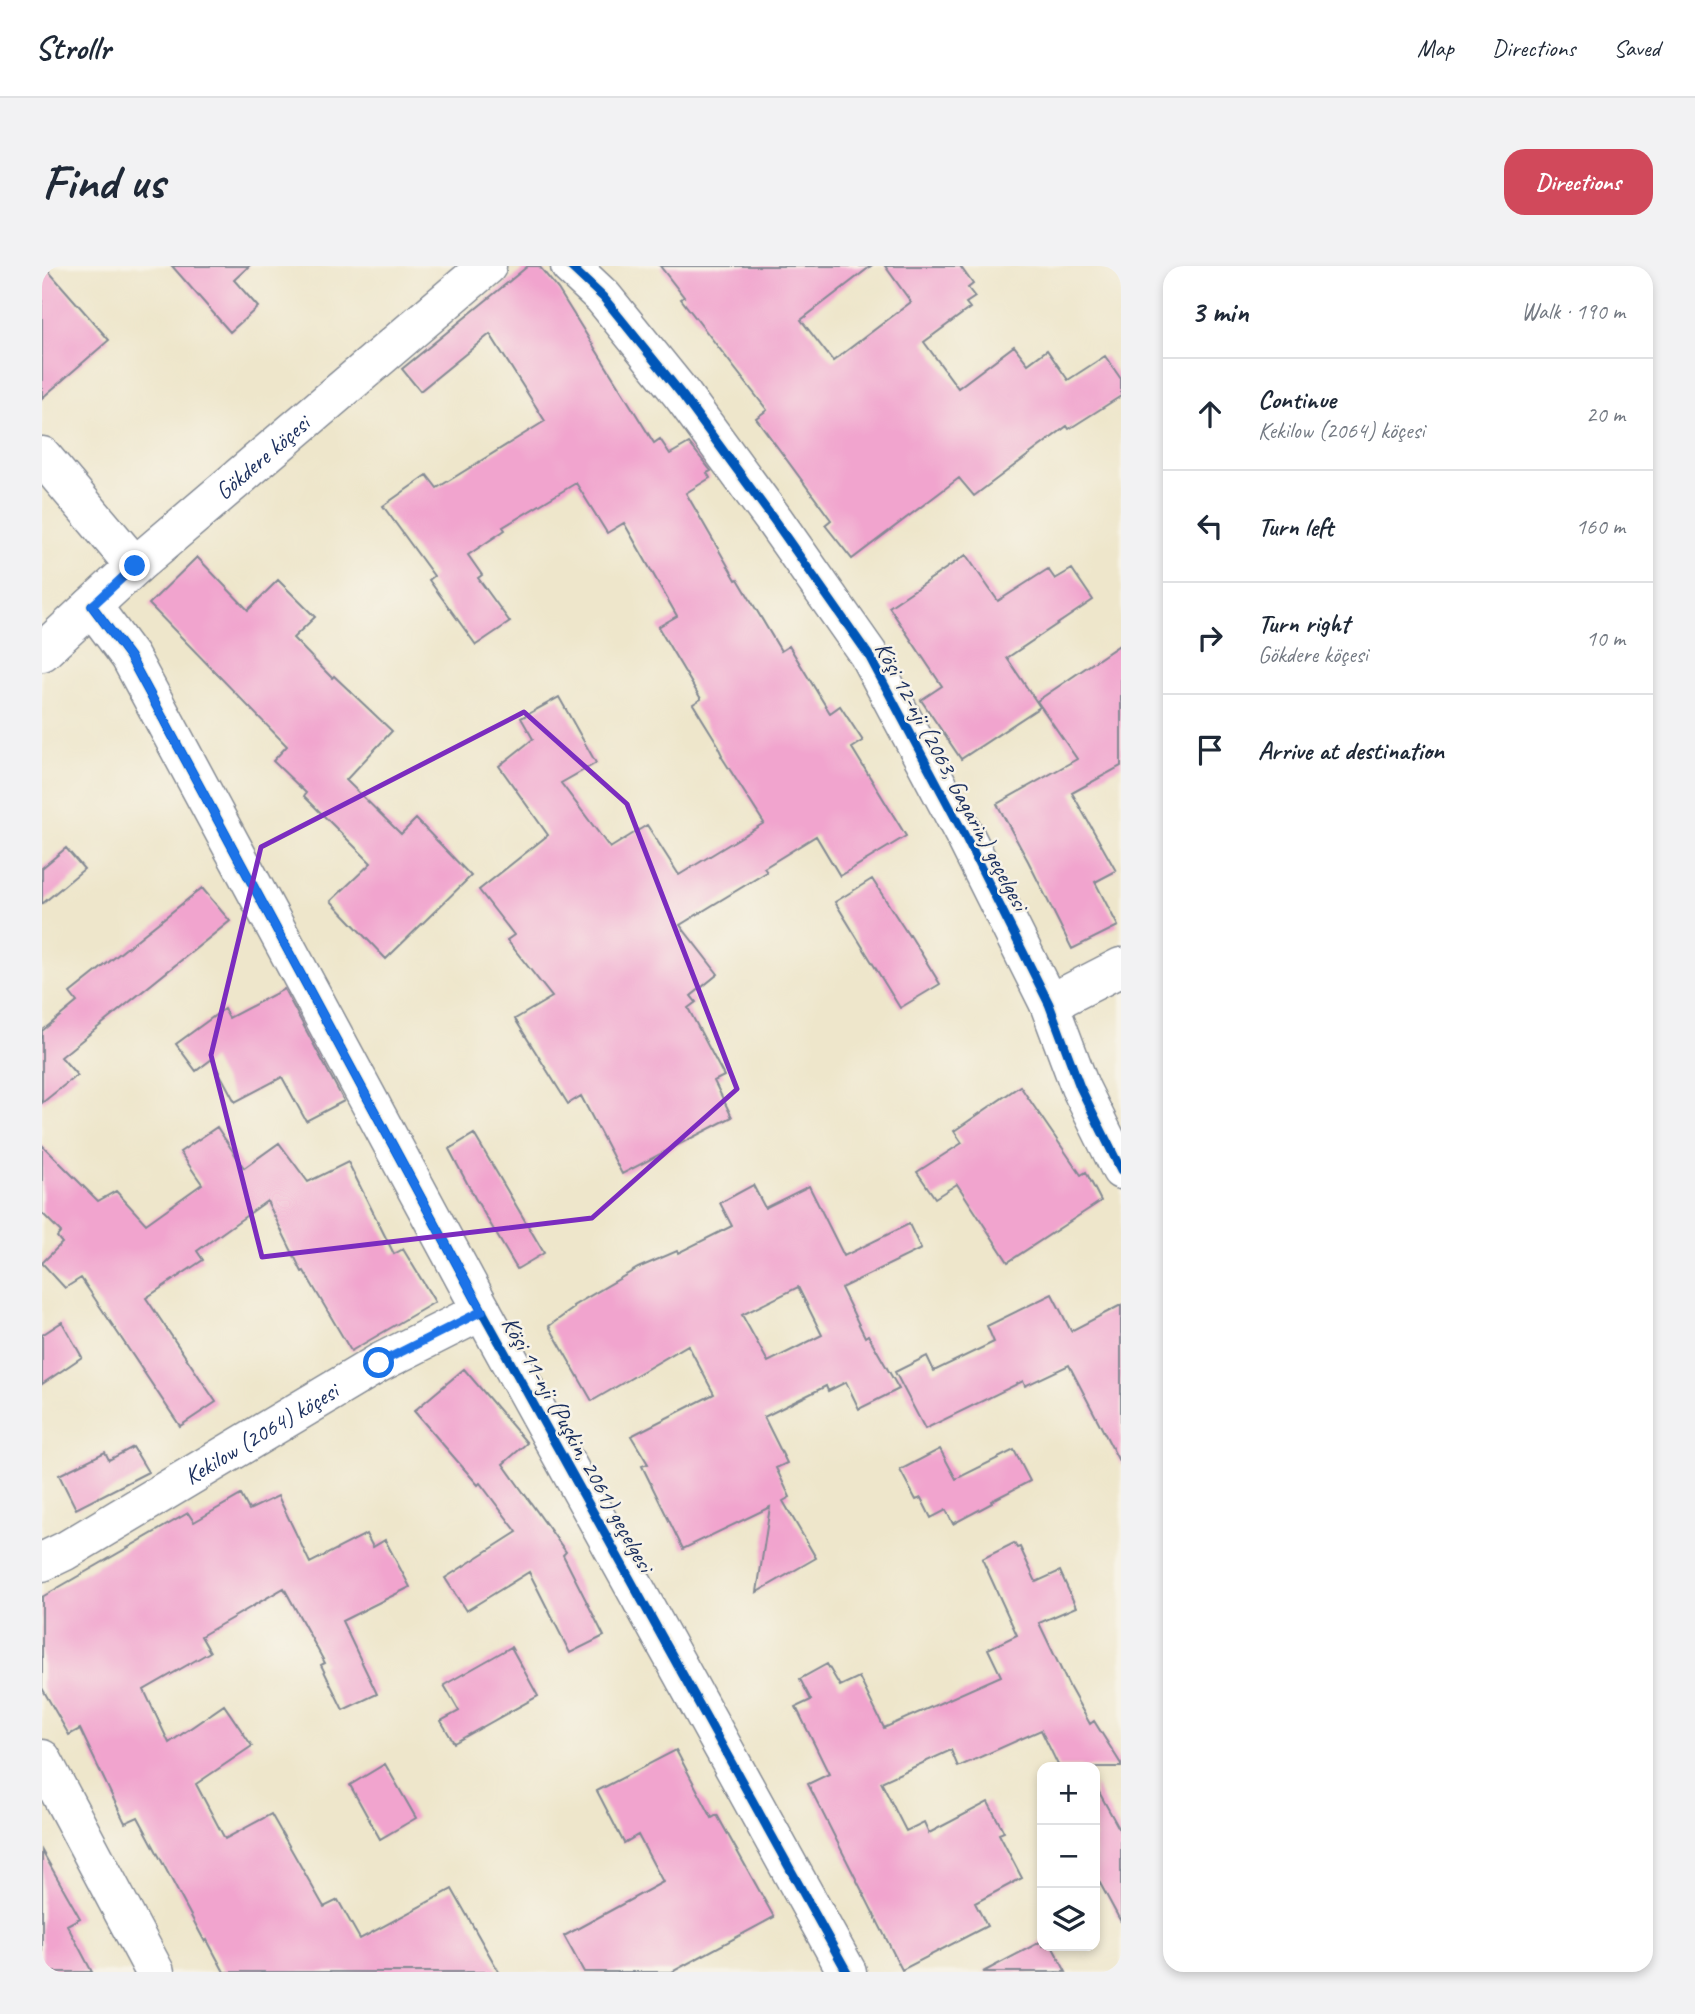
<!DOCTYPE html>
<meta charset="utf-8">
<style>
:root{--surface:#fff;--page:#f2f2f3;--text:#1f2937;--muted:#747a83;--line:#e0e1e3;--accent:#d1495b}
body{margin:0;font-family:Caveat,sans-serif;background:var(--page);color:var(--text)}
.controls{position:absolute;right:21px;bottom:21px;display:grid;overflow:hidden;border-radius:14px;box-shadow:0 4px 10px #0003}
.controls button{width:63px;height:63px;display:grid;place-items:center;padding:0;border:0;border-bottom:2px solid var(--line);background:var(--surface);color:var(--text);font:35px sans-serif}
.stop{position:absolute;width:21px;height:21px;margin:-16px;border:5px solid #1a73e8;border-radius:50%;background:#fff}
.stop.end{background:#1a73e8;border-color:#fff;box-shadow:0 2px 7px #0008}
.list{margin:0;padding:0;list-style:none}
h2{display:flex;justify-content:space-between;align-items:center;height:91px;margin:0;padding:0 28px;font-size:30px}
h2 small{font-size:23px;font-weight:400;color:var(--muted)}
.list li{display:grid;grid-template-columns:46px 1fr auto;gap:21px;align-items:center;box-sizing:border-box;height:112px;padding:0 28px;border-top:2px solid var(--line)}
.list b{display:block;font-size:26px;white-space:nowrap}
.list p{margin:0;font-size:23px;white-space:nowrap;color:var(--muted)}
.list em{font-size:23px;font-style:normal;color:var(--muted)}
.icon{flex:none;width:38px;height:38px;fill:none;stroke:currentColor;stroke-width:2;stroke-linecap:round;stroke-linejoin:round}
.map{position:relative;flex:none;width:1079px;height:1706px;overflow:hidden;border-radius:21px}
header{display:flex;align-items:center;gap:42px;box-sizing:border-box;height:98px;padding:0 35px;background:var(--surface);border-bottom:2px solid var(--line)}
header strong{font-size:33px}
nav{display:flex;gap:38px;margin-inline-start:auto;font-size:24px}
.intro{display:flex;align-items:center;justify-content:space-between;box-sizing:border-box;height:168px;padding:0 42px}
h1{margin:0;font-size:49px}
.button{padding:18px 32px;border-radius:21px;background:var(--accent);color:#fff;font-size:24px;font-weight:700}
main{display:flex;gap:42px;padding:0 42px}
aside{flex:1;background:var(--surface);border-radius:21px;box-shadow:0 4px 10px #0003}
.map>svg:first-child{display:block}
</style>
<header>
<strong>Strollr</strong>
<nav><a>Map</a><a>Directions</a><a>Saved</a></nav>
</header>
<div class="intro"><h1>Find us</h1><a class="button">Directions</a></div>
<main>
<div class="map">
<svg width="1079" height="1706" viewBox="0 0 1079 1706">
<rect width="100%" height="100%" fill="#f7f3e8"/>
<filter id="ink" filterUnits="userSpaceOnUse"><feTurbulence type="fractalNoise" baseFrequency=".0143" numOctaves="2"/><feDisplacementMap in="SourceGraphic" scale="14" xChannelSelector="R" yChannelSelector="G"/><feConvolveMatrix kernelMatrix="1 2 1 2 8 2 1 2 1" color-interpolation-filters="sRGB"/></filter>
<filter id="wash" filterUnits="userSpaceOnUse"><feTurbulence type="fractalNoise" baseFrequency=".00686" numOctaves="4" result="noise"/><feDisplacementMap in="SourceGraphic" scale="28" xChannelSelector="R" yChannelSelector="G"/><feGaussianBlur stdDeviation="1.57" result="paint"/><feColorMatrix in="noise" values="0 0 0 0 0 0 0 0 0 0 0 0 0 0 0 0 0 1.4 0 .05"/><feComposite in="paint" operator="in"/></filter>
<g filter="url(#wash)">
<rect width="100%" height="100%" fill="#eee6cb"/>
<g id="blocks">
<path fill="#f1a4ce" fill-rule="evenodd" d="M 0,0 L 2,0 L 67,74 L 0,132 Z
M 130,0 L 207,0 L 192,14 L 216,41 L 188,66 Z
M 486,0 L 497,0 L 516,23 L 612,177 L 618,173 L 628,188 L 647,177 L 669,205 L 665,207 L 668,212 L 644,227 L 694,314 L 696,313 L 739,385 L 747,380 L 788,447 L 798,440 L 821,475 L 810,482 L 864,570 L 798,610 L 774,570 L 722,602 L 725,606 L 638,659 L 676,708 L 649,730 L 654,736 L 646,742 L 682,810 L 672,815 L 690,851 L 580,908 L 539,830 L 526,838 L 473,753 L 510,731 L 465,674 L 472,669 L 437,624 L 506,569 L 457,500 L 491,473 L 479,452 L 517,431 L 554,497 L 519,517 L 568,582 L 605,559 L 637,609 L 722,557 L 679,490 L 680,489 L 676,481 L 677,480 L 651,438 L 659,433 L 616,361 L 635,350 L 582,257 L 565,267 L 534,217 L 461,261 L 463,264 L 426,289 L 440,309 L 436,312 L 468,356 L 434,379 L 387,314 L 392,310 L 341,240 L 385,209 L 395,222 L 503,155 L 448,68 L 378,125 L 360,103 Z
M 618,0 L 829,0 L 759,54 L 791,95 L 869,36 L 843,0 L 918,0 L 931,18 L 926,22 L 933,31 L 924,37 L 928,42 L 882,76 L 916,122 L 972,80 L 986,98 L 1005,84 L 1026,114 L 1063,90 L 1079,113 L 1079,130 L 1027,163 L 1025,160 L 932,230 L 917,212 L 810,293 L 783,259 L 789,254 L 714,152 L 725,144 L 639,33 L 642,31 Z
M 924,289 L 956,335 L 1006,303 L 1013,313 L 1030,303 L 1051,334 L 965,392 L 998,441 L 919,493 L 879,434 L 900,420 L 847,341 Z
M 155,291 L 206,344 L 236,314 L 273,351 L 251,372 L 290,412 L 292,410 L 350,465 L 304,514 L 359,568 L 374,553 L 429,610 L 344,693 L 289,635 L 329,597 L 262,530 L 264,527 L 231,495 L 245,480 L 107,338 Z
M 1079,378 L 1079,500 L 1030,527 L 1074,605 L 1053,616 L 1076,660 L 1030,683 L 986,595 L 955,538 L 1035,493 L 995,435 Z
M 24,582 L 42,603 L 0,638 L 0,602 Z
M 830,613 L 867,670 L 868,669 L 898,718 L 858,742 L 793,636 Z
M 160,622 L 188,655 L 19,791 L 35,809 L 0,837 L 0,765 L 35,736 L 28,727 Z
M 242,723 L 302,835 L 264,855 L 240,811 L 193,836 L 170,793 L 154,805 L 134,778 L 182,743 L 187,752 Z
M 978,820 L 1039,909 L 1044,906 L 1059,935 L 966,996 L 915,918 L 893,932 L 875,906 L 920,877 L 912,865 Z
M 175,861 L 202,902 L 237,877 L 266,916 L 306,896 L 352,988 L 361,983 L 393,1036 L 309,1085 L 262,1005 L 260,1006 L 225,935 L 155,985 L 161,994 L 104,1032 L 174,1136 L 138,1160 L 39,1012 L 23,1022 L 0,997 L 20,977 L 15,971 L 19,966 L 0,947 L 0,879 L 56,935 L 74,925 L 104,958 L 160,918 L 138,886 Z
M 432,868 L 502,987 L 475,1003 L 433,932 L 407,883 Z
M 711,919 L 723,942 L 767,920 L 802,990 L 867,958 L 879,983 L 799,1022 L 823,1071 L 826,1069 L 857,1123 L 817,1143 L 804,1116 L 786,1125 L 784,1120 L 722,1151 L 745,1197 L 734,1202 L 748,1231 L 741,1235 L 774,1292 L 715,1326 L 728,1241 L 641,1283 L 600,1200 L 606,1198 L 589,1170 L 672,1128 L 646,1079 L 550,1135 L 507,1060 L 532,1042 L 531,1040 L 596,1002 L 635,985 L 636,987 L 690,960 L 678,937 ZM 756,1021 L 780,1069 L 726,1096 L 700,1049 Z
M 1010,1028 L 1029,1065 L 1079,1039 L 1079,1199 L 1027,1099 L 983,1120 L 981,1115 L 883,1163 L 853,1106 L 885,1090 L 892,1105 L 952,1076 L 945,1060 Z
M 20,1056 L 40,1091 L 0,1118 L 0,1069 Z
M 422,1103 L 485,1177 L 461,1198 L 524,1286 L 521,1289 L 562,1370 L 528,1387 L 487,1306 L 424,1345 L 403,1312 L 475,1266 L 438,1217 L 436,1219 L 372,1145 Z
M 91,1181 L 106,1206 L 34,1243 L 17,1209 L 63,1186 L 67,1194 Z
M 898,1183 L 914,1213 L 972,1184 L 988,1215 L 949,1235 L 950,1237 L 911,1258 L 904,1244 L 889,1252 L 879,1232 L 874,1234 L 858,1204 Z
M 199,1229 L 207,1244 L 236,1230 L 268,1297 L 324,1268 L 331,1281 L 343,1274 L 368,1321 L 300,1355 L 335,1428 L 301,1444 L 279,1399 L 283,1397 L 242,1322 L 159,1370 L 168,1386 L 102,1424 L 127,1477 L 182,1439 L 210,1480 L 154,1518 L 183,1573 L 229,1548 L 282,1641 L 296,1634 L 318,1673 L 410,1623 L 457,1706 L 182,1706 L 165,1674 L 163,1676 L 96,1551 L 83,1557 L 38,1463 L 27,1469 L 0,1422 L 0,1331 L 146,1247 L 152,1256 Z
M 972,1277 L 975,1282 L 978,1281 L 994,1316 L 1018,1305 L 1034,1341 L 997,1357 L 1028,1422 L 1048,1458 L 1052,1455 L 1079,1498 L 1079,1501 L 1017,1501 L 999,1464 L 916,1501 L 909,1484 L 839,1516 L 864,1565 L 882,1556 L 887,1567 L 946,1536 L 962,1566 L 957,1568 L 980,1612 L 933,1637 L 945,1660 L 860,1704 L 766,1518 L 787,1508 L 754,1441 L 769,1434 L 758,1413 L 785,1398 L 798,1420 L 817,1411 L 842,1462 L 959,1410 L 946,1383 L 975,1369 L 940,1293 Z
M 469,1381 L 496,1430 L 412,1477 L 399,1455 L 417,1445 L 402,1419 Z
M 634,1484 L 670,1552 L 675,1549 L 732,1651 L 630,1706 L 542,1706 L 522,1670 L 621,1616 L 596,1569 L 582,1577 L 555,1525 Z
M 343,1498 L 374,1552 L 338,1573 L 308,1519 Z
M 1053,1519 L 1079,1566 L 1079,1656 L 1053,1608 Z
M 0,1585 L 38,1652 L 25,1659 L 50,1706 L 0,1706 Z
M 1000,1675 L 1000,1680 L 1010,1680 L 1024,1706 L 941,1706 Z"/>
</g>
</g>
<g filter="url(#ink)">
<use href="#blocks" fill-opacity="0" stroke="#848a94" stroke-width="2"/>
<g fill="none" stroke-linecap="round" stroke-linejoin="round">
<g stroke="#848a94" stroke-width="41">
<g id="minor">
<path d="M 528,0 L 561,31 L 641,130 L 732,254 L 826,388 L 924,572 L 1007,738 L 1038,821 L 1079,904"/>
<path d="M 0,190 L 93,300"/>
<path d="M 50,340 L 88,391 L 440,1045 L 805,1706"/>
<path id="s1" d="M 0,386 L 93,300 L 445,0"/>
<path d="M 1007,738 L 1079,701"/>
<path id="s2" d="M 0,1296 L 23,1285 L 337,1097 L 440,1045"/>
<path d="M 0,1493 L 113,1706"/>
</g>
</g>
<use href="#minor" stroke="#fff" stroke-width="38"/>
<g stroke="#f7f3e8" stroke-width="13">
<path id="cycleway" d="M 528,0 L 561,31 L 641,130 L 732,254 L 826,388 L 924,572 L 1007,738 L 1038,821 L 1079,904
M 50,340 L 88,391 L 440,1045 L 805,1706"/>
</g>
<use href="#cycleway" stroke="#0057b8" stroke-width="9"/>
</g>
</g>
<g fill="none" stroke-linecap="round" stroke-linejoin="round" filter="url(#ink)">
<path stroke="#1a73e8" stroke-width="9" d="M 93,300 L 50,340 L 88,391 L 440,1045 L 337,1097"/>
</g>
<path fill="none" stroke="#7b2cbf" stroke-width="5" stroke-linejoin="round" d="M 482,446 L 585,538 L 695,823 L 550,952 L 220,991 L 169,789 L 219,581 Z"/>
<g text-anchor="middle" stroke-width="5" stroke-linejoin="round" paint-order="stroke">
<g font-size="24" fill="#1b2f5e" stroke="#f7f3e8">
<text dy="8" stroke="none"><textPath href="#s1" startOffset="294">Gökdere köçesi</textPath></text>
<text transform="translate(910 510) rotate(62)" y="8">Köşi 12-nji (2063, Gagarin) geçelgesi</text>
<text dy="8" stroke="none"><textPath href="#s2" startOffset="254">Kekilow (2064) köçesi</textPath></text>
<text transform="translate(536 1178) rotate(61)" y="8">Köşi 11-nji (Puşkin, 2061) geçelgesi</text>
</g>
</g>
</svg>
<div class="controls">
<button>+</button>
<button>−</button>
<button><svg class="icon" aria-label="layers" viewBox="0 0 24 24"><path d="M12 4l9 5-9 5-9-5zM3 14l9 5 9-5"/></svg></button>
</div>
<div class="stop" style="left:337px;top:1097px"></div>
<div class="stop end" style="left:93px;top:300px"></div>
</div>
<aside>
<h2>3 min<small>Walk · 190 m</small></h2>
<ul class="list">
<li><svg class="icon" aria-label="ahead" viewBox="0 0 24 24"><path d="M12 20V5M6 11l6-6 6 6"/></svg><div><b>Continue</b><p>Kekilow (2064) köçesi</p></div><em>20 m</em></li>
<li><svg class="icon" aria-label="left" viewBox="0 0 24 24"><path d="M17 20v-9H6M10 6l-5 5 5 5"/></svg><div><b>Turn left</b></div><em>160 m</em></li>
<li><svg class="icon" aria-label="right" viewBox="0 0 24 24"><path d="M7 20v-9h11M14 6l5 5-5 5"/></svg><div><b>Turn right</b><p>Gökdere köçesi</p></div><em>10 m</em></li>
<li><svg class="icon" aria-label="arrive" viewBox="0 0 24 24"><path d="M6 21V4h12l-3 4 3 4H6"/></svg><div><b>Arrive at destination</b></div></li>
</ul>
</aside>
</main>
